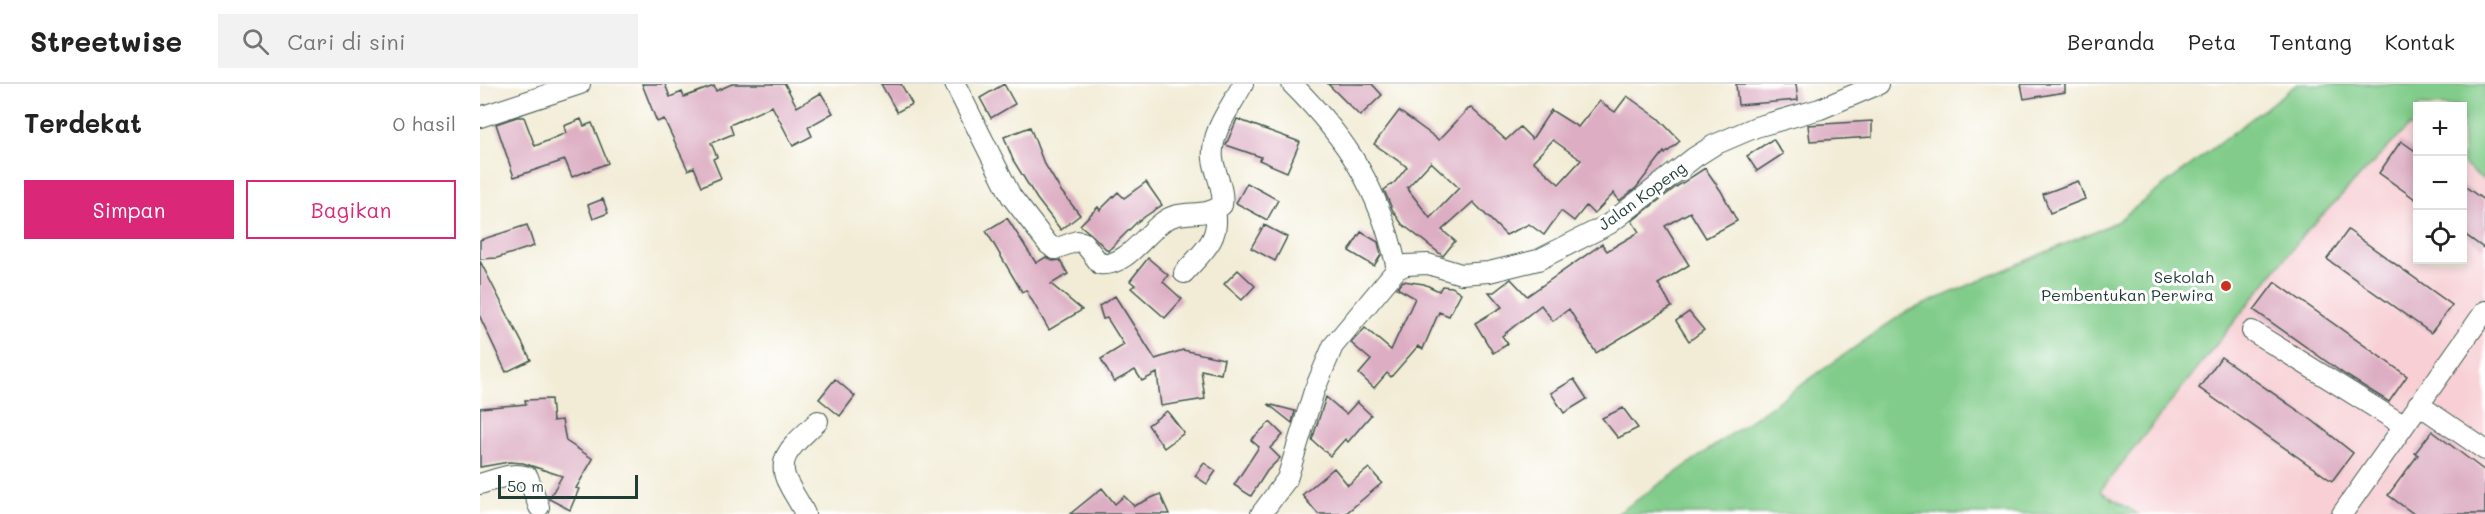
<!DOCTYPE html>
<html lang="id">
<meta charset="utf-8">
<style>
:root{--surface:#fff;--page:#f2f2f2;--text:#222;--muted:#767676;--line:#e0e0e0;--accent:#db2777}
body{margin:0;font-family:Mali,sans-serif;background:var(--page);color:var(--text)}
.controls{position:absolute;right:18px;top:18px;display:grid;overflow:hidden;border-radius:0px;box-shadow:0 3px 9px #0003}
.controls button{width:54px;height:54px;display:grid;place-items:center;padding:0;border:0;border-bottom:2px solid var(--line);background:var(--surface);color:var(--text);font:30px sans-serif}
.scale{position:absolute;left:18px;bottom:15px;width:140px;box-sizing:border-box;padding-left:6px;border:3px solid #1f3d34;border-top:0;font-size:16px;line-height:21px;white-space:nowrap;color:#1f3d34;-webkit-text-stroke:4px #fff;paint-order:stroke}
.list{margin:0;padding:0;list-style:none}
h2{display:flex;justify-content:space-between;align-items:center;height:78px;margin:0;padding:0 24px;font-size:26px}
h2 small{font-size:20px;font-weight:400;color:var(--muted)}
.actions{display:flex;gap:12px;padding:18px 24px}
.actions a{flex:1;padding:14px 0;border:2px solid var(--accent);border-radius:0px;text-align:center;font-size:21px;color:var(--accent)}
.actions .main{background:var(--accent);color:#fff}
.icon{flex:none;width:33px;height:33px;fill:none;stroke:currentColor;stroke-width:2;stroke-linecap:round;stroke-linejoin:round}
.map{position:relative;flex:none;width:2005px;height:430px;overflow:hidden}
header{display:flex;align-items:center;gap:36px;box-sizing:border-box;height:84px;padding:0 30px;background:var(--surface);border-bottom:2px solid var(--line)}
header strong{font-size:28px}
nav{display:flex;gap:33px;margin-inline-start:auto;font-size:21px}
.search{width:420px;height:54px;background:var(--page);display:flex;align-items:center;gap:15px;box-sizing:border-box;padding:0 21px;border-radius:0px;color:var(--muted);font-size:22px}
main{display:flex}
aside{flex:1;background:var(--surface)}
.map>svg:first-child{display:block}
</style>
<header>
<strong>Streetwise</strong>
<div class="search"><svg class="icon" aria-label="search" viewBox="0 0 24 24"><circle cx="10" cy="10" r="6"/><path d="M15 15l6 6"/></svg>Cari di sini</div>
<nav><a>Beranda</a><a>Peta</a><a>Tentang</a><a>Kontak</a></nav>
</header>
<main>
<aside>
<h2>Terdekat<small>0 hasil</small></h2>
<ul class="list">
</ul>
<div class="actions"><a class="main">Simpan</a><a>Bagikan</a></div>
</aside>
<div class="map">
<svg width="2005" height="430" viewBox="0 0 2005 430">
<rect width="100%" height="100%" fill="#fff"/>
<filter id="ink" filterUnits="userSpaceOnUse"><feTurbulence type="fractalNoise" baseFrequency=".0167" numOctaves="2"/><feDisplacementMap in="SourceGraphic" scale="12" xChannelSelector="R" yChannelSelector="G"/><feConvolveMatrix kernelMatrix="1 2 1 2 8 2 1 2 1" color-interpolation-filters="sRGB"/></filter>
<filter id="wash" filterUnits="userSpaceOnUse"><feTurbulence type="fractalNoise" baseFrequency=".008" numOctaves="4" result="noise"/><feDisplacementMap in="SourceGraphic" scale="24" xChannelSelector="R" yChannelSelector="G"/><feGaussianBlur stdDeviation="1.35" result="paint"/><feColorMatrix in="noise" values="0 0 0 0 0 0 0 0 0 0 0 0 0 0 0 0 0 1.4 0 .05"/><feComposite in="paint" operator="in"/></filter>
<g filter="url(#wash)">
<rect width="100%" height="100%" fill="#f2ecd6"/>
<path fill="#f7cfd4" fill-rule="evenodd" d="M 1817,0 L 2005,0 L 2005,430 L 1137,430 L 1424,229 L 1636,138 ZM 1938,22 L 1982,22 L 1982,176 L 1938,176 Z"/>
<path fill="#81cc8a" stroke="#50845f" stroke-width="1.5" d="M 1817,0 L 2005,0 L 2005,97 L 1983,80 L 1982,22 L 1938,22 L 1937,47 L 1929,42 L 1824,150 L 1620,407 L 1658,430 L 1137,430 L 1424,229 L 1636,138 Z"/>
<g id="blocks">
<path fill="#ddaec3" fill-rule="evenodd" d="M 162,0 L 185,0 L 190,13 L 202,8 L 204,13 L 234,2 L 236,7 L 252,0 L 305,0 L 317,23 L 341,9 L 353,29 L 328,43 L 332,52 L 313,62 L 292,22 L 250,41 L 253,50 L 231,59 L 237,73 L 233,75 L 241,94 L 222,102 L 214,83 L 208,86 L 184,35 L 177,38 Z
M 401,0 L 421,0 L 432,20 L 417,28 Z
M 524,0 L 535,20 L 511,34 L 500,14 Z
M 848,0 L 892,0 L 902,11 L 880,32 Z
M 1256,0 L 1316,0 L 1318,16 L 1258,21 Z
M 1541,0 L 1585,0 L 1585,8 L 1544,15 Z
M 1147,12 L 1178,34 L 1200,57 L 1185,70 L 1184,68 L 1156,104 L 1139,117 L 1134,109 L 1114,130 L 1106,122 L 1094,137 L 1081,127 L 1064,151 L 1049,140 L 1026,151 L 993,118 L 962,146 L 975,157 L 963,172 L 922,140 L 913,127 L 904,106 L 915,98 L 927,83 L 894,60 L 919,27 L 959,56 L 990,23 L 1026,56 L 1040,43 L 1052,55 L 1071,26 L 1098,43 L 1119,17 L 1135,28 ZM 1073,56 L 1101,76 L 1079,100 L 1053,77 ZM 951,78 L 979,104 L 950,134 L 927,104 Z
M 37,33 L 44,33 L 55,62 L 86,49 L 84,42 L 101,35 L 104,42 L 112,39 L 128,79 L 92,93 L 85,76 L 34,93 L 16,40 Z
M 757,35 L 820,58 L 807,88 L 779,76 L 781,73 L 746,61 Z
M 1392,37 L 1392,53 L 1330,57 L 1328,41 Z
M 550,43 L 563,77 L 581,107 L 600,131 L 581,146 L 557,115 L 533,76 L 524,53 Z
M 1293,55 L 1303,70 L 1277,87 L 1267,72 Z
M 1921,57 L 1938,69 L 1938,117 L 1899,89 Z
M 1225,84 L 1241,107 L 1257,137 L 1226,154 L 1210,128 L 1185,142 L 1209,181 L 1178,200 L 1192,223 L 1116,269 L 1089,225 L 1073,237 L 1061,221 L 1022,252 L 1028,260 L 1013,269 L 995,239 L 1022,223 L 1009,208 L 1014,208 L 1031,195 L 1047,212 L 1122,160 L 1127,167 L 1159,148 L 1152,137 L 1196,103 Z
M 1598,97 L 1605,115 L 1570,129 L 1563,110 Z
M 666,98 L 682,121 L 657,138 L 628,167 L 612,151 L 600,141 L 618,123 L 620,126 L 638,108 L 644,114 Z
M 767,99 L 798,116 L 787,136 L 756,119 Z
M 1983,101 L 2005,117 L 2005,165 L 1983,149 Z
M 123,115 L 128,129 L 113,135 L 108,121 Z
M 527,134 L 556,179 L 566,173 L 573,177 L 580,176 L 588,190 L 571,200 L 602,226 L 569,246 L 546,206 L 542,208 L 506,147 Z
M 47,141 L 54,162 L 17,174 L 0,175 L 0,156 Z
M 784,141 L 807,153 L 795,177 L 771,164 Z
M 1868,146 L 1972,221 L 1951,249 L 1847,175 Z
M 881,148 L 898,158 L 901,171 L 894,182 L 869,167 Z
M 668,174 L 688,191 L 683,198 L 702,215 L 685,234 L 651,204 L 655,201 L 650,197 Z
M 0,177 L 51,276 L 26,288 L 0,233 Z
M 758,186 L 775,202 L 762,216 L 744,200 Z
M 923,197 L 944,200 L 959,207 L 962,202 L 972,203 L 981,209 L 969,232 L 959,228 L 943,265 L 938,262 L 911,293 L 907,289 L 894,304 L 879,290 L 891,276 L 871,259 L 885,244 L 911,266 L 935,214 L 917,204 Z
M 1795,198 L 1927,292 L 1909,318 L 1864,290 L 1774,226 Z
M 635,212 L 675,275 L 703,266 L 744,275 L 741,290 L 721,286 L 725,315 L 681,322 L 677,289 L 662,297 L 655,286 L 634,298 L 621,275 L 644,261 L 627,234 L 623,235 L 619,222 Z
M 1209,228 L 1224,246 L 1209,257 L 1196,237 Z
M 1741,273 L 1833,337 L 1873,369 L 1852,397 L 1719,304 Z
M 355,295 L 375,312 L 360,332 L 339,315 Z
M 1094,295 L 1107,315 L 1084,329 L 1071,309 Z
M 846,313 L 866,330 L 877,318 L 891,331 L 868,358 L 865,355 L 850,372 L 832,356 Z
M 71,315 L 73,337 L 82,336 L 86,357 L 113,375 L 96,404 L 99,405 L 90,426 L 69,415 L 82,392 L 43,379 L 29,378 L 0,383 L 0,324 L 46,320 L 45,316 Z
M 788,320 L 815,327 L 812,339 Z
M 1143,324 L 1158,344 L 1138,354 L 1122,334 Z
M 687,327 L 704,349 L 684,364 L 668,341 Z
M 790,338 L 803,351 L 790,364 L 800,374 L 787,387 L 771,412 L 754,401 L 779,363 L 771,356 Z
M 1952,347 L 2005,387 L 2005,430 L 1934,430 L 1908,411 L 1938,371 L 1935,369 Z
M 724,379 L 736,387 L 727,400 L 715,392 Z
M 854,384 L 868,401 L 889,384 L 902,399 L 865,430 L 838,430 L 822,411 Z
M 622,404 L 635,420 L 644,412 L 654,422 L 680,410 L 689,430 L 590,430 Z"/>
</g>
</g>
<g filter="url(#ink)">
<use href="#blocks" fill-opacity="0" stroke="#3f574c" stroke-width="1.5"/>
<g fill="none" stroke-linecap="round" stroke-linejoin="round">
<g stroke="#3f574c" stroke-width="22">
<path id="minor" d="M 475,0 L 531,112 L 568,160 L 575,165 L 597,157 L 603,158 L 620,180 C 646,183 665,150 684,137 C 702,124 724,135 742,121 C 745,106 735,90 733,75 C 730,48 751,23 763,0
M 812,0 C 868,56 900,106 917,185
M 0,33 L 100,0
M 704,189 C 722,168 741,156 735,126
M 1772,247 L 1923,341
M 1938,320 L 2005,366
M 0,400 C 15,396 33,387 48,393 L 59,423
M 325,430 C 320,419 314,411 309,401 C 292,372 319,357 338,337
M 781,430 L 807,395 L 834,307 L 853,262 L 917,185 L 926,181 L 948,180 L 981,190 L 1009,188 L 1058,176 L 1129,140 L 1215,73 L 1234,61 L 1276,43 L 1340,25 L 1399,0
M 1862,430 L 2005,227"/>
</g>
<use href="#minor" stroke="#fff" stroke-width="20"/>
</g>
</g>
<circle fill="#c8321e" stroke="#fff" stroke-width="2" cx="1746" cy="202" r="6"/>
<g text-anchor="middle" stroke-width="6" stroke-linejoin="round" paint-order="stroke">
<g font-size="16" fill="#1f3d34" stroke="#fff">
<text transform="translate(1162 112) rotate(-36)" y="6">Jalan Kopeng</text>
</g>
<g font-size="16" fill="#1f3d34" stroke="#fff" text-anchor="end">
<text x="1734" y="199">Sekolah<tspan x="1734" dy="18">Pembentukan Perwira</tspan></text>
</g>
</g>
</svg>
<div class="controls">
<button>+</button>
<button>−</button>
<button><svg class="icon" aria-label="locate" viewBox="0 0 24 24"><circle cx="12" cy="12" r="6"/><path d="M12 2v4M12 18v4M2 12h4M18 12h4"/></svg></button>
</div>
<div class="scale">50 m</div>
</div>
</main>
